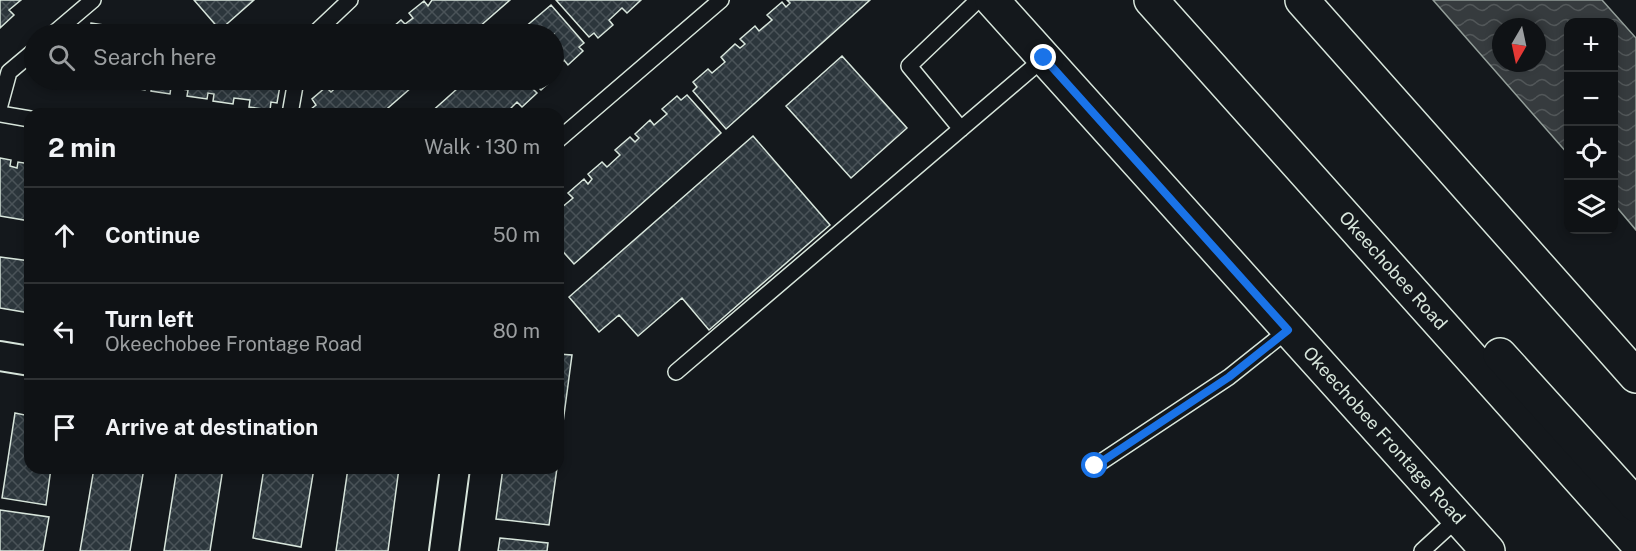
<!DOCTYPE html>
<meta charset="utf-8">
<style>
:root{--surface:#0f1215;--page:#181b1e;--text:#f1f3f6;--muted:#9b9ea0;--line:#2f3234}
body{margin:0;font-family:"Public Sans",sans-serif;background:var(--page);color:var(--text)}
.controls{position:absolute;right:18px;top:18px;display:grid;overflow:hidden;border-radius:12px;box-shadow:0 3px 9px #0003}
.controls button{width:54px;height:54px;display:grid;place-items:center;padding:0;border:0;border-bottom:2px solid var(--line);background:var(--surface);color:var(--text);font:30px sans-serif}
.compass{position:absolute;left:1492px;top:18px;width:54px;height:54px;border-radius:50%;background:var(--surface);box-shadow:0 3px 9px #0003;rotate:189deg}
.stop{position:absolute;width:18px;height:18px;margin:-14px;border:4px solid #1a73e8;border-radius:50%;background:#fff}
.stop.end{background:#1a73e8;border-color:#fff;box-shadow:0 2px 6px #0008}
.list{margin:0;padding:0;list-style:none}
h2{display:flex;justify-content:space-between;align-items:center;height:78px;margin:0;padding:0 24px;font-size:26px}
h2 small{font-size:20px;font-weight:400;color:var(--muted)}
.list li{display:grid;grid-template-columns:39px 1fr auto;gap:18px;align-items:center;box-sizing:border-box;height:96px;padding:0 24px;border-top:2px solid var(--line)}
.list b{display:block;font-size:22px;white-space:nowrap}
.list p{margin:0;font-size:20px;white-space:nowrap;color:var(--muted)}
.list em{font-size:20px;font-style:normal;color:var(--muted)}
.icon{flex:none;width:33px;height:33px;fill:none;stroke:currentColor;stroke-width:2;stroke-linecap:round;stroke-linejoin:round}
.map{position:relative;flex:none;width:1636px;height:551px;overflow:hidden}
.search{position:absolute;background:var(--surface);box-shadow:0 3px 9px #0003;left:24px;top:24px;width:540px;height:66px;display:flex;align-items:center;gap:15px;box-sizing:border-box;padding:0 21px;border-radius:33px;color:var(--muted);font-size:22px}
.panel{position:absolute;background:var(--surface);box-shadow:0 3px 9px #0003;left:24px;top:108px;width:540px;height:366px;border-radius:18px}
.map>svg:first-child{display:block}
</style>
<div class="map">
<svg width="1636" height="551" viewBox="0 0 1636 551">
<defs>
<pattern id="water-waves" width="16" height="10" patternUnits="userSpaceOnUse" patternTransform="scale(1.5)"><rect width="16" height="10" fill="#363b3e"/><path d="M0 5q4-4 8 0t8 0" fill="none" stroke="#525759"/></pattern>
<pattern id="building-cross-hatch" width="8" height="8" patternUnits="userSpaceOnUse" patternTransform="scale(1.5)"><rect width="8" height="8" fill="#2c363c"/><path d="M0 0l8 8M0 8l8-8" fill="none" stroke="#4a5358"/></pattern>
</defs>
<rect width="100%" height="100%" fill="#14181c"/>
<path fill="url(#water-waves)" stroke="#939e99" stroke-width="1.5" fill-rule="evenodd" d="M 1433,0 L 1602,0 L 1636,38 L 1636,230 L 1614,204 L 1614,22 L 1568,22 L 1568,154 ZM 1501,27 L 1537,27 L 1537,63 L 1501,63 Z"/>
<path fill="url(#building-cross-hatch)" stroke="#d8e6dc" stroke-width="1.5" d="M 0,0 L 21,0 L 9,10 L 14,15 L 0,28 Z
M 194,0 L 254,0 L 220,30 Z
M 432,0 L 510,0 L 471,34 L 386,33 L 401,20 L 405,24 L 413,18 L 409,13 L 424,1 L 428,6 Z
M 556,0 L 641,0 L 627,13 L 622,8 L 609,20 L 613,25 L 598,38 L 594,33 L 589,37 Z
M 787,0 L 870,0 L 726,129 L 693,91 L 697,87 L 693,82 L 708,69 L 712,73 L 725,62 L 721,57 L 735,44 L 740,48 L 745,44 L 740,39 L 755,26 L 759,31 L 772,20 L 767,15 L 782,2 L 786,7 L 790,3 Z
M 551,5 L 584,43 L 579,47 L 583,51 L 568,65 L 564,60 L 554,70 L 554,34 L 517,34 Z
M 91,23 L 161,34 L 90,34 Z
M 842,56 L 907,128 L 851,178 L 786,106 Z
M 124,80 L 281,80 L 277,103 L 271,102 L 270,110 L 249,107 L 250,100 L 234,98 L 233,104 L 213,101 L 214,94 L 208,93 L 207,99 L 187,96 L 188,90 L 171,87 L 170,94 L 151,91 L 152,84 L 146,83 L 145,90 L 126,87 L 128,80 Z
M 344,80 L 420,80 L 381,114 L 316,114 L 311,109 L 316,105 L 312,99 L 326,87 L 331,92 Z
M 467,80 L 552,80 L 541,90 L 536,85 L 532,88 L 537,93 L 522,107 L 517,102 L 510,109 L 513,114 L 429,114 Z
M 687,95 L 721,133 L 574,264 L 558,246 L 558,205 L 561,208 L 573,198 L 568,193 L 584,179 L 588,184 L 592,179 L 588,174 L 602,162 L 607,167 L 620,155 L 615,150 L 630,137 L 635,142 L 639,138 L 635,134 L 650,120 L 654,125 L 667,114 L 662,109 L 677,96 L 681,100 Z
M 753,136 L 830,225 L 709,330 L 682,298 L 638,336 L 619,315 L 599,332 L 569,297 Z
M 0,158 L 11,160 L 10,166 L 17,168 L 18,162 L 30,164 L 30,221 L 0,216 Z
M 0,257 L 30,261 L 30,313 L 0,308 Z
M 558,354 L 572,355 L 558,460 Z
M 15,413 L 30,416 L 30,468 L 51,468 L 46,505 L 2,498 Z
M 94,468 L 144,468 L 130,551 L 80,551 Z
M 177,468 L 223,468 L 210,551 L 164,551 Z
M 264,468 L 314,468 L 301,547 L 253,538 Z
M 348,468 L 399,468 L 388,551 L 336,551 Z
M 503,468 L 557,468 L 549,525 L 496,519 Z
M 0,510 L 49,517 L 43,551 L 0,551 Z
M 500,538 L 548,543 L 547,551 L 498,551 Z"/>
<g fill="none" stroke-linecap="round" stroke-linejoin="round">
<g stroke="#d8e6dc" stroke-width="18">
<path id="lane" d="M 53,34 L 93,0
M 314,34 L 350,0
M 0,105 L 9,72 L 34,51
M 0,114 L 30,119
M 290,114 L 296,80
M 961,129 L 909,66 L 978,0
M 558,140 L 721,0
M 676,372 L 1044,58
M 1095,466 L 1229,377 L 1288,330
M 1422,551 L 1458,518"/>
</g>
<g stroke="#d8e6dc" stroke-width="32">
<path id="street" d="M 0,356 L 30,361
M 444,551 L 455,468"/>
</g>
<g stroke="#d8e6dc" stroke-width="36">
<g id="secondary">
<path id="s1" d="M 992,0 L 1488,551"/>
</g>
</g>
<g stroke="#d8e6dc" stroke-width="36">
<g id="highway">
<path id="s2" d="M 1151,0 L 1636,542"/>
<path d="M 1302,0 L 1636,376"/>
<path d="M 1500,355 L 1636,505"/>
</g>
</g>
<use href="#lane" stroke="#14181c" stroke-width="15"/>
<use href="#street" stroke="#14181c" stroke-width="28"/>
<use href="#secondary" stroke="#14181c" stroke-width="33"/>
<use href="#highway" stroke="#14181c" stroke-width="33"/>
</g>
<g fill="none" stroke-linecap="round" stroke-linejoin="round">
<path stroke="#1a73e8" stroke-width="8" d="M 1044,58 L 1288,330 L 1229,377 L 1095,466"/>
</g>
<g text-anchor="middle" stroke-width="4.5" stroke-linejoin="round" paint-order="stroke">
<g font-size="18" fill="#d8e6dc" stroke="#14181c">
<text dy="6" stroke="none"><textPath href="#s2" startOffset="363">Okeechobee Road</textPath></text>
<text dy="6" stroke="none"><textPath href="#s1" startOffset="586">Okeechobee Frontage Road</textPath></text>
</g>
</g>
</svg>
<div class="controls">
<button>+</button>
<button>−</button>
<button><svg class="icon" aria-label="locate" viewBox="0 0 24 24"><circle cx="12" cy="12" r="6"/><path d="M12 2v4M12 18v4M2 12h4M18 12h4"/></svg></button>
<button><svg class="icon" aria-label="layers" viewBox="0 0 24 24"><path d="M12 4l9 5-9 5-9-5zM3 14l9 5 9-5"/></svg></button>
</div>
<svg class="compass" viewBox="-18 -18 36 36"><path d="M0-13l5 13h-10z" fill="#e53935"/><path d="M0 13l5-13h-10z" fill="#9b9ea0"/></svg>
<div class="stop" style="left:1095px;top:466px"></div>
<div class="stop end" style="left:1044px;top:58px"></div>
<div class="search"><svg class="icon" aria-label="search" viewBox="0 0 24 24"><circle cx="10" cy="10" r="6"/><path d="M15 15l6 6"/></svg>Search here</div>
<section class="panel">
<h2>2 min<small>Walk · 130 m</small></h2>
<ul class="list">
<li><svg class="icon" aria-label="ahead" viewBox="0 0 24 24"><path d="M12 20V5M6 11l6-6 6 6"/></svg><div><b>Continue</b></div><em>50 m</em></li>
<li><svg class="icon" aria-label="left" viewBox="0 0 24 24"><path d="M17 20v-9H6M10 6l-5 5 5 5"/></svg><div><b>Turn left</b><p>Okeechobee Frontage Road</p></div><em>80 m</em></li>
<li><svg class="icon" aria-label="arrive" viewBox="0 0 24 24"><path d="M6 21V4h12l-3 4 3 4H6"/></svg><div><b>Arrive at destination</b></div></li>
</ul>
</section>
</div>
